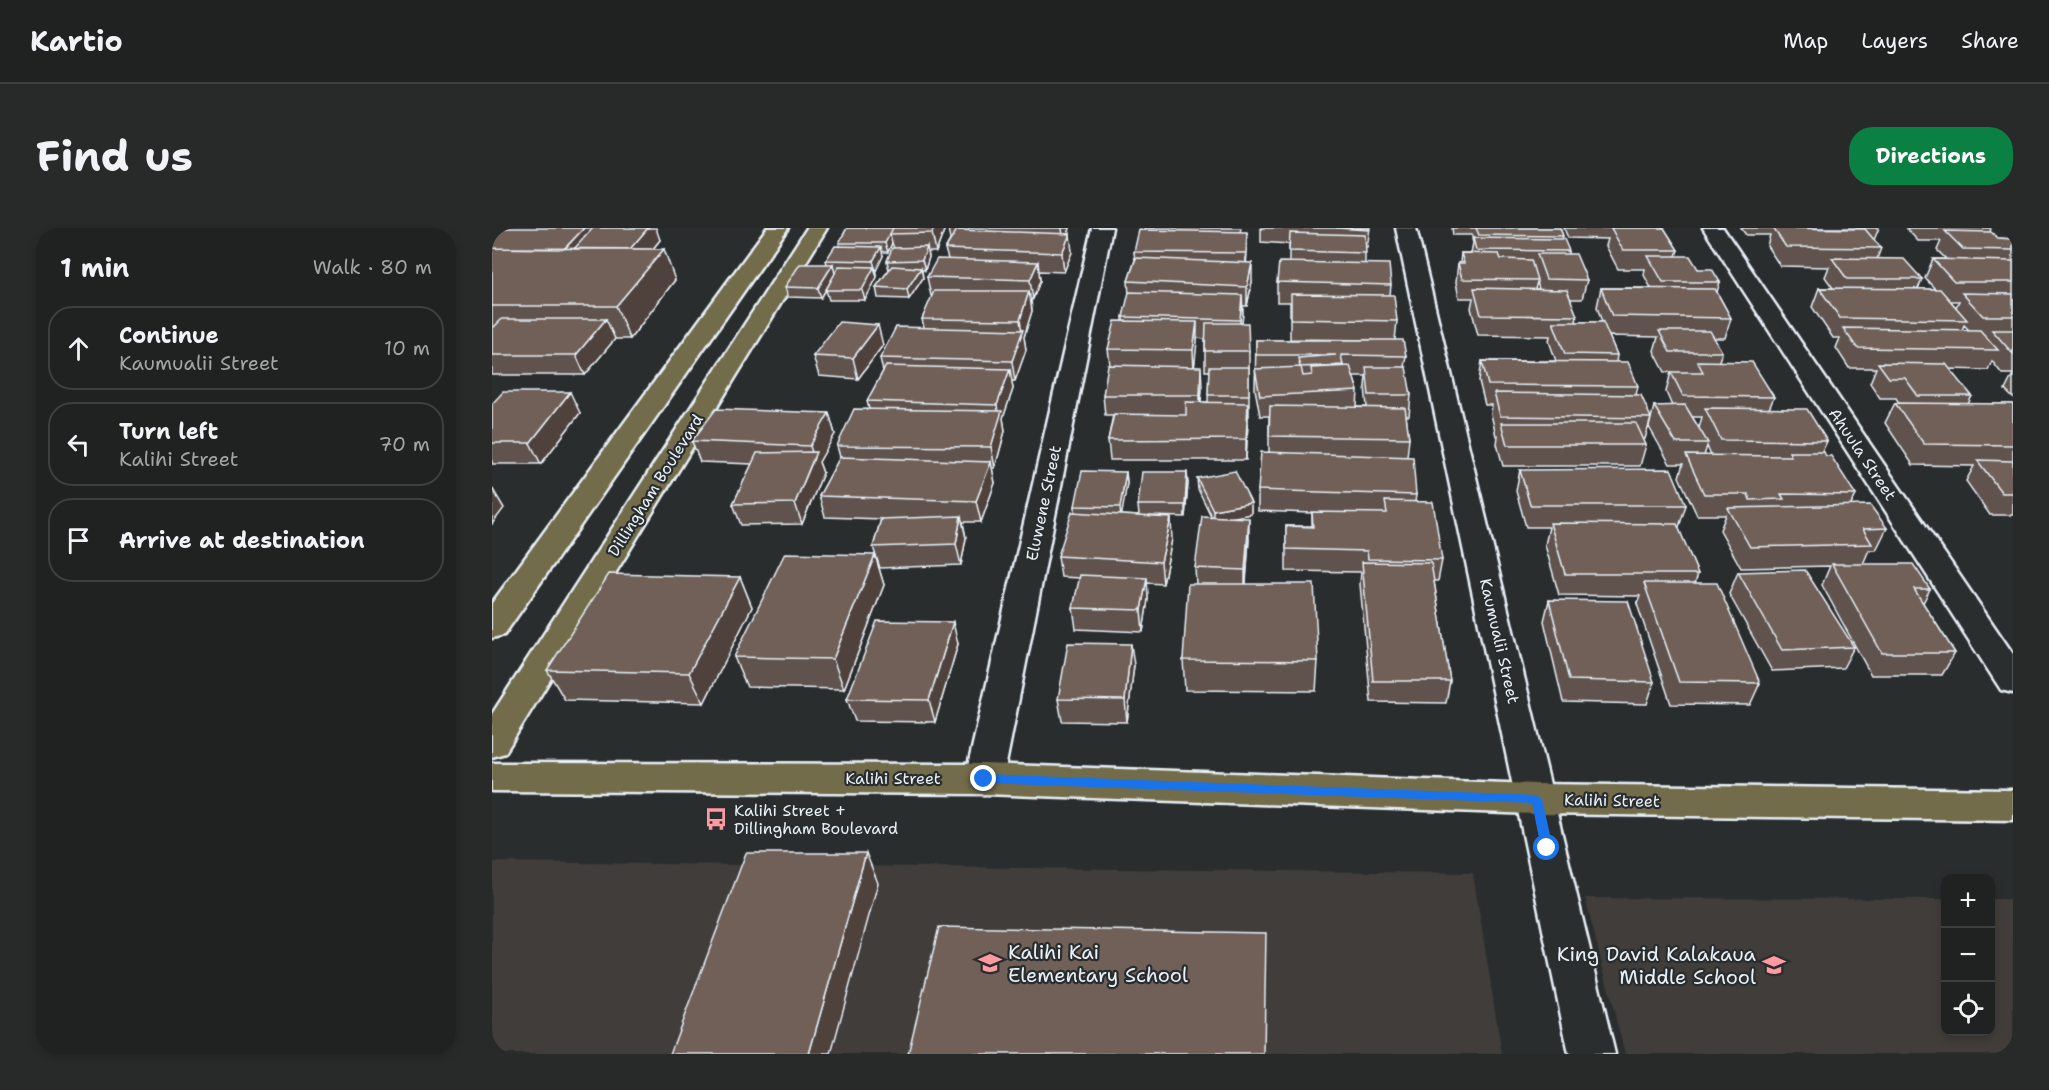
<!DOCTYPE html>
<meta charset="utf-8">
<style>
:root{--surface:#202222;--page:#282a2a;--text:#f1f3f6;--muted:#a2a4a5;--line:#3d3f40;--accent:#0b8043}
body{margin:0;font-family:"Shantell Sans",sans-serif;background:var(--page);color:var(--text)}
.controls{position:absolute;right:18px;bottom:18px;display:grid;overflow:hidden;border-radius:12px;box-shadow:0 3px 9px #0003}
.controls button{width:54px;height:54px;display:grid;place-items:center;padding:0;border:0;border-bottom:2px solid var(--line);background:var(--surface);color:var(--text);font:30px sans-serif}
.stop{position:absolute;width:18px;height:18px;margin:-14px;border:4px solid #1a73e8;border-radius:50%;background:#fff}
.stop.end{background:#1a73e8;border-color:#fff;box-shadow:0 2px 6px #0008}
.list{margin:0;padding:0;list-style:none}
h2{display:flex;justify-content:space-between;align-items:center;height:78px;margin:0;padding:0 24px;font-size:26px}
h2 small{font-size:20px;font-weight:400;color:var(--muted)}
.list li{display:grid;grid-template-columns:39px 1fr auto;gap:18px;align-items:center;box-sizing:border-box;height:84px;margin:0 12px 12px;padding:0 12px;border:2px solid var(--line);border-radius:24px}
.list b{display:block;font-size:22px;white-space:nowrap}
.list p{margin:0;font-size:20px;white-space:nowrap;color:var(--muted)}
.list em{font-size:20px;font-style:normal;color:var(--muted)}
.icon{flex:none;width:33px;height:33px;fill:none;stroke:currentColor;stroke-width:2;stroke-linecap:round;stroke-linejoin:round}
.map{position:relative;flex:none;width:1521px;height:826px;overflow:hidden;border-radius:24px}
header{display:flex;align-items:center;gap:36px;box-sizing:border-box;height:84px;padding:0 30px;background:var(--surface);border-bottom:2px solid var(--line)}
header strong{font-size:28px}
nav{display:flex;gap:33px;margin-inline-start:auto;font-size:21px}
.intro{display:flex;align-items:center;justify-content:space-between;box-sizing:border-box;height:144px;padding:0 36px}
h1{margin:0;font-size:42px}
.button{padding:15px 27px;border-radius:24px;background:var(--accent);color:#fff;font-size:21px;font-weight:700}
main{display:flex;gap:36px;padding:0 36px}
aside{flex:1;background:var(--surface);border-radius:24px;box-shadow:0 3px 9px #0003}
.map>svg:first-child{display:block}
</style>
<header>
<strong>Kartio</strong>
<nav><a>Map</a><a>Layers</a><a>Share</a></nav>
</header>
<div class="intro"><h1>Find us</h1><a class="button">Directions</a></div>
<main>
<aside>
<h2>1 min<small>Walk · 80 m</small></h2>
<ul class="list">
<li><svg class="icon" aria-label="ahead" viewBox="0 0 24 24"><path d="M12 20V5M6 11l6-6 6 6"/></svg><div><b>Continue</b><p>Kaumualii Street</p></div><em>10 m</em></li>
<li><svg class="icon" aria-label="left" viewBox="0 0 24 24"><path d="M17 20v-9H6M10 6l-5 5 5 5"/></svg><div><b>Turn left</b><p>Kalihi Street</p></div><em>70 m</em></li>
<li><svg class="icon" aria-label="arrive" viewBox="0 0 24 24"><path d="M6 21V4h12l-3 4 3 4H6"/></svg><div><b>Arrive at destination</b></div></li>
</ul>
</aside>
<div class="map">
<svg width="1521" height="826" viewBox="0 0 1521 826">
<rect width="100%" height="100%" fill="#2a2d2e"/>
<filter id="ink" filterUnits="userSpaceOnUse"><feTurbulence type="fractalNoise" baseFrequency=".0167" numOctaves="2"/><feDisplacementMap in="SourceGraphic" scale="12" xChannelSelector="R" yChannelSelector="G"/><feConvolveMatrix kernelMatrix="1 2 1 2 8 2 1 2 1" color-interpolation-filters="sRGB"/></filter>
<g filter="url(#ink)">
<path fill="#3f3c3b" d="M 0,634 L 981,645 L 1010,826 L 0,826 Z
M 1093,670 L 1453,671 L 1454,804 L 1498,804 L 1499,671 L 1521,671 L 1521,826 L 1133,826 Z"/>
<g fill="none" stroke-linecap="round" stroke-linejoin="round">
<g stroke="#e8f1f8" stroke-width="5">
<path id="minor" d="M 600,0 L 620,0 L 511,551 L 505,561 L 492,566 L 479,561 L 473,551 Z
M 904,0 L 924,0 L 1123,826 L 1077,826 Z
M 1211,0 L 1231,0 L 1521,426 L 1521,465 L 1509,462 Z"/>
</g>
<g stroke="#e8f1f8" stroke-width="5">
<path id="major" d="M 275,0 L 296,0 L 12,407 L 0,410 L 0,375 Z
M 315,0 L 335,0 L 13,525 L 0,529 L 0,486 Z
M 0,535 L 492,536 L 1044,556 L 1521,562 L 1521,592 L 1044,586 L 492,566 L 0,563 Z"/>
</g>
<use href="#minor" fill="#2a2d2e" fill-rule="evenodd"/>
<use href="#major" fill="#736c4b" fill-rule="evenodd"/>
</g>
<path fill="#61534d" stroke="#e8f1f8" stroke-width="1.5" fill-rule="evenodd" d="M 0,0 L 168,12 L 161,21 L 183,52 L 138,111 L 123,111 L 93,147 L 0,147 Z
M 355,0 L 453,0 L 444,24 L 436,24 L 437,29 L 433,42 L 430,42 L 431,50 L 417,71 L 386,70 L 384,59 L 397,42 L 395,33 L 402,20 L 400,15 L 396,24 L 390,24 L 391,28 L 383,43 L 385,49 L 373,72 L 337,72 L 334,62 L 337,57 L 329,70 L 296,69 L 293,59 L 335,36 L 334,32 L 348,18 L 347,15 Z
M 456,0 L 578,0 L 576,6 L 580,24 L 572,44 L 547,43 L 548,53 L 541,71 L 539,71 L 540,83 L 532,109 L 534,122 L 523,153 L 520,153 L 521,161 L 511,190 L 513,203 L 503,240 L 500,240 L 503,255 L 489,294 L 471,294 L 474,310 L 469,337 L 388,340 L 381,319 L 389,291 L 333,289 L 327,268 L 348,229 L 345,218 L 377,181 L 375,173 L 391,143 L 388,130 L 432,100 L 430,91 L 440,69 L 439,68 L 435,49 L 456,31 L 453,21 L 458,12 Z
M 652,0 L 749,0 L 748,4 L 755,22 L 754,35 L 760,54 L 755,78 L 751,78 L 750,95 L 757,123 L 757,188 L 756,188 L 754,232 L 618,232 L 616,212 L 621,187 L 613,187 L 611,167 L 618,137 L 616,121 L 631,93 L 631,89 L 637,67 L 636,53 L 643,32 L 642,24 L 652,2 ZM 705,110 L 713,111 L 713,143 L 717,143 L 716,174 L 709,174 L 710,159 L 702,139 Z
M 769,0 L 878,0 L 875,20 L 873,20 L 873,36 L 899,57 L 898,67 L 905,93 L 903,112 L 914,128 L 912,139 L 919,167 L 917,188 L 914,188 L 917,210 L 915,229 L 924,267 L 923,274 L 950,332 L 946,353 L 942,353 L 958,453 L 954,475 L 879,474 L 868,356 L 869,344 L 794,343 L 794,298 L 820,298 L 820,285 L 766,283 L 766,262 L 777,224 L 777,188 L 768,188 L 763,161 L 764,112 L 882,112 L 798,111 L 798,74 L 785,74 L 785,54 L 797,34 L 797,16 L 769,14 ZM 861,148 L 874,148 L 873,159 L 875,179 L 865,179 L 866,163 Z
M 960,0 L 1068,0 L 1071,8 L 1070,11 L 1077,23 L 1077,26 L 1095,52 L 1090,71 L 1078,71 L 1085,88 L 1084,94 L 1110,94 L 1105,79 L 1109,60 L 1159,60 L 1152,47 L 1153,41 L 1126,41 L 1114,18 L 1116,11 L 1076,10 L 1072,0 L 1172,0 L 1186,22 L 1184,28 L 1228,54 L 1225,64 L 1239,90 L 1233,110 L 1222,110 L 1230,124 L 1227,133 L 1282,169 L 1277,181 L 1335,213 L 1330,224 L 1364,267 L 1359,277 L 1395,300 L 1384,322 L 1377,322 L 1371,336 L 1438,361 L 1431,375 L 1463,425 L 1450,447 L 1379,447 L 1330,357 L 1338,338 L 1249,340 L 1228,302 L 1234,287 L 1205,287 L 1187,249 L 1191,236 L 1178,236 L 1157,199 L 1162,178 L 1180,178 L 1174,164 L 1179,144 L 1173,144 L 1162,123 L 1166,109 L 1117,108 L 1125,127 L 1124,134 L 1146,158 L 1144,167 L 1159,190 L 1153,211 L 1151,211 L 1154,217 L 1148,238 L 1011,238 L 1005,216 L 1006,208 L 1004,208 L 999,186 L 1000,177 L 993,177 L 987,153 L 990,133 L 1064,133 L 1057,113 L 1058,108 L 986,107 L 979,80 L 981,70 L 967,70 L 964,54 L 966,35 L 968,35 L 969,25 L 979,25 L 981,15 L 980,11 L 980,7 L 961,7 ZM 1045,54 L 1047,61 L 1043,61 ZM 1200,189 L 1210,189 L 1207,200 ZM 1215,218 L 1219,228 L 1212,228 Z
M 1249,0 L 1387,0 L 1382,12 L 1389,20 L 1385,31 L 1430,51 L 1426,61 L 1443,61 L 1433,50 L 1441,31 L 1454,31 L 1445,22 L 1449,13 L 1426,13 L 1414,0 L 1499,0 L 1498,4 L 1506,10 L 1521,11 L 1521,170 L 1513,162 L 1521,146 L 1510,146 L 1500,133 L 1496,142 L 1458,141 L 1480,168 L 1476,176 L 1521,176 L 1521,287 L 1498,287 L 1474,253 L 1482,238 L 1421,237 L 1393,195 L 1403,175 L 1407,175 L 1404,170 L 1388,170 L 1378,155 L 1384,140 L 1357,140 L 1344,120 L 1348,110 L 1341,110 L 1320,79 L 1327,60 L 1341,60 L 1333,49 L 1337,39 L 1288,38 L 1275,18 L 1278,7 L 1254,7 ZM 1458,73 L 1467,73 L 1464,79 ZM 1472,97 L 1477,102 L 1470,102 Z
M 391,117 L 366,151 L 327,148 L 321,128 Z
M 0,176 L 88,185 L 49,236 L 0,236 Z
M 337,185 L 343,206 L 327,234 L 331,245 L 310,296 L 249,297 L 241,276 L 260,236 L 208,234 L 200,213 Z
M 1028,242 L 1194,277 L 1187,299 L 1186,299 L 1206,346 L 1203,355 L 1268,455 L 1258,477 L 1179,476 L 1145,376 L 1148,368 L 1067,367 L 1053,317 L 1057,299 L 1034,299 L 1024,263 Z
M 634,244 L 635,255 L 629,287 L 647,288 L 646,277 L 696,255 L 693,289 L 658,288 L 680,311 L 671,356 L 655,355 L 656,371 L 651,404 L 584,401 L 581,380 L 588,350 L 569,349 L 566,328 L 583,284 L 583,278 Z
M 705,250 L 759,275 L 759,286 L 741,289 L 757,311 L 754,356 L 826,433 L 824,463 L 693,462 L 691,432 L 704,356 L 703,340 L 719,288 L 706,261 Z
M 383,327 L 392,357 L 352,461 L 255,459 L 242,429 Z
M 1246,344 L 1362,419 L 1351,440 L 1280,443 L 1237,366 Z
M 248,349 L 260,379 L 212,475 L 73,472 L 55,442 Z
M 1057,372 L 1162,454 L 1155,476 L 1071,474 L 1052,393 Z
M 466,416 L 443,494 L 363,493 L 355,471 Z
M 642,437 L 635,494 L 570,493 L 566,471 Z"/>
<path fill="#4f433e" stroke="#e8f1f8" stroke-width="1.5" d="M 92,0 L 116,0 L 107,21 L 68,26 Z
M 156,0 L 164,0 L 168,12 L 145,40 L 138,21 Z
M 442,0 L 453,0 L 444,24 L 440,5 Z
M 570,0 L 578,0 L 572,16 Z
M 755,4 L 755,22 L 754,44 L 754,25 Z
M 398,6 L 400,15 L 396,24 L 393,15 Z
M 578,6 L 580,24 L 572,44 L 570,25 Z
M 389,19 L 391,28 L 384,43 L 381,33 Z
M 435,19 L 437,29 L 433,42 L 430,32 Z
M 172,21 L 183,52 L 138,111 L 124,78 Z
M 546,34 L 548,53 L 541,71 L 538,52 Z
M 760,35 L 760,54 L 755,78 L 755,59 Z
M 341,36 L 343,46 L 329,70 L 326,60 Z
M 382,39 L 385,49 L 373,72 L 370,62 Z
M 429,40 L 431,50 L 417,71 L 415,61 Z
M 537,63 L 540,83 L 532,109 L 534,122 L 523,153 L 520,133 L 530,104 L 528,92 Z
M 750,67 L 751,86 L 748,112 L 748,92 Z
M 114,91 L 123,111 L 93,147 L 84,127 Z
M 705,94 L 705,113 L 702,143 L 701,122 Z
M 386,97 L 391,117 L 366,151 L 361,130 Z
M 709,139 L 710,159 L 708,187 L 708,167 Z
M 518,141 L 521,161 L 511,190 L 513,203 L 503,240 L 499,219 L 507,190 L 505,177 Z
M 78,164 L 88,185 L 49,236 L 38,215 Z
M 756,175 L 756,196 L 754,232 L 754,211 Z
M 337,185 L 343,206 L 327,234 L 331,245 L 310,296 L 303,275 L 322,230 L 318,218 Z
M 499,234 L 503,255 L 489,294 L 484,273 Z
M 634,244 L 635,255 L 629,291 L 628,279 Z
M 695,244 L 696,255 L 693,289 L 693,277 Z
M 0,260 L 12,280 L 0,296 Z
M 759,275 L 759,286 L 721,293 L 721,282 Z
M 469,288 L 474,310 L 469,337 L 464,316 Z
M 679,290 L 680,311 L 671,356 L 669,334 Z
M 757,290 L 757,311 L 753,364 L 753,342 Z
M 383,327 L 392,357 L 352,461 L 341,431 Z
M 248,349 L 260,379 L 212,475 L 197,445 Z
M 655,350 L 656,371 L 651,404 L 649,382 Z
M 461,394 L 466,416 L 443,494 L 437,472 Z
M 639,416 L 642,437 L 635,494 L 633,472 Z
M 374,625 L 386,655 L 339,826 L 317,826 Z"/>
<path fill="#716059" stroke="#e8f1f8" stroke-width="1.5" d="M 0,0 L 92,0 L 72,21 L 0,20 Z
M 101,0 L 156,0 L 138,21 L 82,21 Z
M 355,0 L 401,0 L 393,15 L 347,15 Z
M 401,0 L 442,0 L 440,5 L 398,6 Z
M 844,0 L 877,0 L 877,2 Z
M 984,0 L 1068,0 L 1071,8 L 987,7 Z
M 1119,0 L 1172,0 L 1186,22 L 1131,22 Z
M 1281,0 L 1373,1 L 1389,20 L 1294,19 Z
M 465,2 L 578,6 L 570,25 L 453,21 Z
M 647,2 L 755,4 L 754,25 L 642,24 Z
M 1453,3 L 1499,4 L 1506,10 L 1521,11 L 1521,22 L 1471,21 Z
M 798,5 L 873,7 L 874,25 L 797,23 Z
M 981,10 L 1072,11 L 1077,23 L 984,22 Z
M 343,18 L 389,19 L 381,33 L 334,32 Z
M 435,19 L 430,32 L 395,33 L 400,20 Z
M 0,20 L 172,21 L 124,78 L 0,78 Z
M 969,25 L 1007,26 L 1009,31 L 1039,32 L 1045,52 L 970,51 L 966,35 L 972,35 Z
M 1045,26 L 1084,26 L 1095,52 L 1054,51 Z
M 1156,28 L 1198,28 L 1206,41 L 1220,41 L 1228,54 L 1171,54 Z
M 644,30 L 760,35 L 755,59 L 636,53 Z
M 1340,30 L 1412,31 L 1430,51 L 1355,51 Z
M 445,31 L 546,34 L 538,52 L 435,49 Z
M 1441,31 L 1521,33 L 1521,54 L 1462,54 Z
M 787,34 L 897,36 L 899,57 L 785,54 Z
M 308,36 L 341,36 L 326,60 L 293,59 Z
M 347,38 L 382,39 L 370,62 L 334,62 Z
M 400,38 L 429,40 L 415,61 L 384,59 Z
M 982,60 L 1075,62 L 1085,88 L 989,87 Z
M 1109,60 L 1223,61 L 1239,90 L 1120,88 Z
M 1327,60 L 1448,61 L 1475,92 L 1348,90 Z
M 442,63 L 537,63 L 528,92 L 430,91 Z
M 637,64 L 750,67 L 748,92 L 631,89 Z
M 1470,65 L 1521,66 L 1521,88 L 1491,88 Z
M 799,66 L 902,67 L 905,93 L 799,91 Z
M 10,91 L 114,91 L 84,127 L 0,127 L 0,101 Z
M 623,93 L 705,94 L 701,122 L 616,121 Z
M 347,94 L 386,97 L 361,130 L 321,128 Z
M 1061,94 L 1111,94 L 1125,127 L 1073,126 Z
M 714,95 L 756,95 L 757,123 L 713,123 Z
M 404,99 L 531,102 L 520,133 L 388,130 Z
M 1351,100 L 1488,102 L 1506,122 L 1365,120 Z
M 1500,102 L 1521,102 L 1521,126 Z
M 1167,103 L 1218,103 L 1230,124 L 1178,124 Z
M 764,112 L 911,112 L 914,128 L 849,127 L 851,137 L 808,139 L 806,130 L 844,127 L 764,127 Z
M 990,133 L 1136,134 L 1146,158 L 996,157 Z
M 1205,133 L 1260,134 L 1282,169 L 1191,168 L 1179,144 L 1211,144 Z
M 1386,135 L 1454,136 L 1480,168 L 1426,168 L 1413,150 L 1397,150 Z
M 616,137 L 709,139 L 708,167 L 611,167 Z
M 394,138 L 518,141 L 505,177 L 375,173 Z
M 858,138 L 866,163 L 768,168 L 763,141 L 809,139 L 811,148 L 820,147 L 819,140 Z
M 717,139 L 757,139 L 757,167 L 716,167 Z
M 874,139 L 914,139 L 919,167 L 877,167 Z
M 11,164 L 78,164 L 38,215 L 0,215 L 0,176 Z
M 1002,165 L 1149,167 L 1159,190 L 1008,188 Z
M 694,174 L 756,175 L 754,211 L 616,212 L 622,186 L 694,187 Z
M 1403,175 L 1521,176 L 1521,217 L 1432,216 Z
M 1193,177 L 1216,215 L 1184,215 L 1162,178 Z
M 778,178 L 913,180 L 917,210 L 777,208 Z
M 1213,180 L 1315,181 L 1335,213 L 1229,212 Z
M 224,181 L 337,185 L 318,218 L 200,213 Z
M 362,181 L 510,183 L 499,219 L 345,218 Z
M 1009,195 L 1144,195 L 1154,217 L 1015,217 Z
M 324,224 L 303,275 L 241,276 L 265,225 Z
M 769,224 L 921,229 L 924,267 L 766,262 Z
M 1297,224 L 1332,224 L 1334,228 L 1339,228 L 1364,267 L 1289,266 L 1292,271 L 1258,272 L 1256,266 L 1212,266 L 1194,227 L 1299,228 Z
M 348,229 L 499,234 L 484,273 L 327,268 Z
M 1485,232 L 1521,233 L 1521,265 L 1510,265 Z
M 1179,241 L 1194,277 L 1038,277 L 1028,242 Z
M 590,243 L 634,244 L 628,279 L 583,278 Z
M 743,243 L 759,275 L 721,282 L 705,250 Z
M 650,244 L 695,244 L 693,277 L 646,277 Z
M 893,273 L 941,274 L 950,332 L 876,331 L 875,323 L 794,321 L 794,298 L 821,299 L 820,284 L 895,285 Z
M 1378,277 L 1395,300 L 1371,301 L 1380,316 L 1258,319 L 1236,280 Z
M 580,284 L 679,290 L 669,334 L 566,328 Z
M 469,288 L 464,316 L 381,319 L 389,291 Z
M 710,288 L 757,290 L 753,342 L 703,340 Z
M 1058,295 L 1185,296 L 1206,346 L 1073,346 Z
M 293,325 L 383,327 L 341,431 L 242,429 Z
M 870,334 L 939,335 L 958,453 L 881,453 Z
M 1340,336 L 1421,336 L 1438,361 L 1422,361 L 1463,425 L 1390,425 Z
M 1313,342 L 1362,419 L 1290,422 L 1246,344 Z
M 117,346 L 248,349 L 197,445 L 55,442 Z
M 588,347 L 655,350 L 649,382 L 581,380 Z
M 1152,355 L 1225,355 L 1268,455 L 1187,454 Z
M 696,356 L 822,356 L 826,433 L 691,432 Z
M 1057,372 L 1136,373 L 1162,454 L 1077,452 Z
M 385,393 L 461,394 L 437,472 L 355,471 Z
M 576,415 L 639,416 L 633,472 L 566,471 Z
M 254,625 L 374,625 L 317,826 L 178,826 Z
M 447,699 L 774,705 L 772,826 L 416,826 Z"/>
</g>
<path fill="#1a73e8" d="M 492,546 L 1044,567 L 1050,571 L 1061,620 L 1055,624 L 1049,620 L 1040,575 L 492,555 L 486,551 Z"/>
<defs>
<g id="bus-bare" transform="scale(1.8)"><path d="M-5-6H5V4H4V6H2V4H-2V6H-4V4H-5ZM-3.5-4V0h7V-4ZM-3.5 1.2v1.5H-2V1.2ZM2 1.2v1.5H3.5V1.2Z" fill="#ff9aa2" stroke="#2a2d2e" stroke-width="2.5" paint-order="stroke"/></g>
<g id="school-bare" transform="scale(1.8)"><path d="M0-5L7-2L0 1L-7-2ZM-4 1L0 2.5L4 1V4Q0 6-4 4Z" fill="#ff9aa2" stroke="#2a2d2e" stroke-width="2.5" paint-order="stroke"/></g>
</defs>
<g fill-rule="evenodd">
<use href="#bus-bare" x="224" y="591"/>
<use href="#school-bare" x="498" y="735"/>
<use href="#school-bare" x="1282" y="737"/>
</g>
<g text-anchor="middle" stroke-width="4.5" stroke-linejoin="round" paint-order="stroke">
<g font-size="16" fill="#e8f1f8" stroke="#2a2d2e">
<text transform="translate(1371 226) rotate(56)" y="6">Ahuula Street</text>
<text transform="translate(163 257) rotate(-58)" y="6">Dillingham Boulevard</text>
<text transform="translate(551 275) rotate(-78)" y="6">Eluwene Street</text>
<text transform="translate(1008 413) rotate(77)" y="6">Kaumualii Street</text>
<text x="401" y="556">Kalihi Street</text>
<text transform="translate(1120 572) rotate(1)" y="6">Kalihi Street</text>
</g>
<g font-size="16" fill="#e8f1f8" stroke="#2a2d2e" text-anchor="start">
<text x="242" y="588">Kalihi Street +<tspan x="242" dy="18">Dillingham Boulevard</tspan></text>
</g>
<g font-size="20" fill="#e8f1f8" stroke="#2a2d2e" text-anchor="start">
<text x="516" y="731">Kalihi Kai<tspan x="516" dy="23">Elementary School</tspan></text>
<text x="1264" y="733" text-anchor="end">King David Kalakaua<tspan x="1264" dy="23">Middle School</tspan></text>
</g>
</g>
</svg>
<div class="controls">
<button>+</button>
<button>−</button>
<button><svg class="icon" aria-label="locate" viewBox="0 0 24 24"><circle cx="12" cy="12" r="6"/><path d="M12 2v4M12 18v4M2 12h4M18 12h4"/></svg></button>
</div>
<div class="stop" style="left:1055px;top:620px"></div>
<div class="stop end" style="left:492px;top:551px"></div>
</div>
</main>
